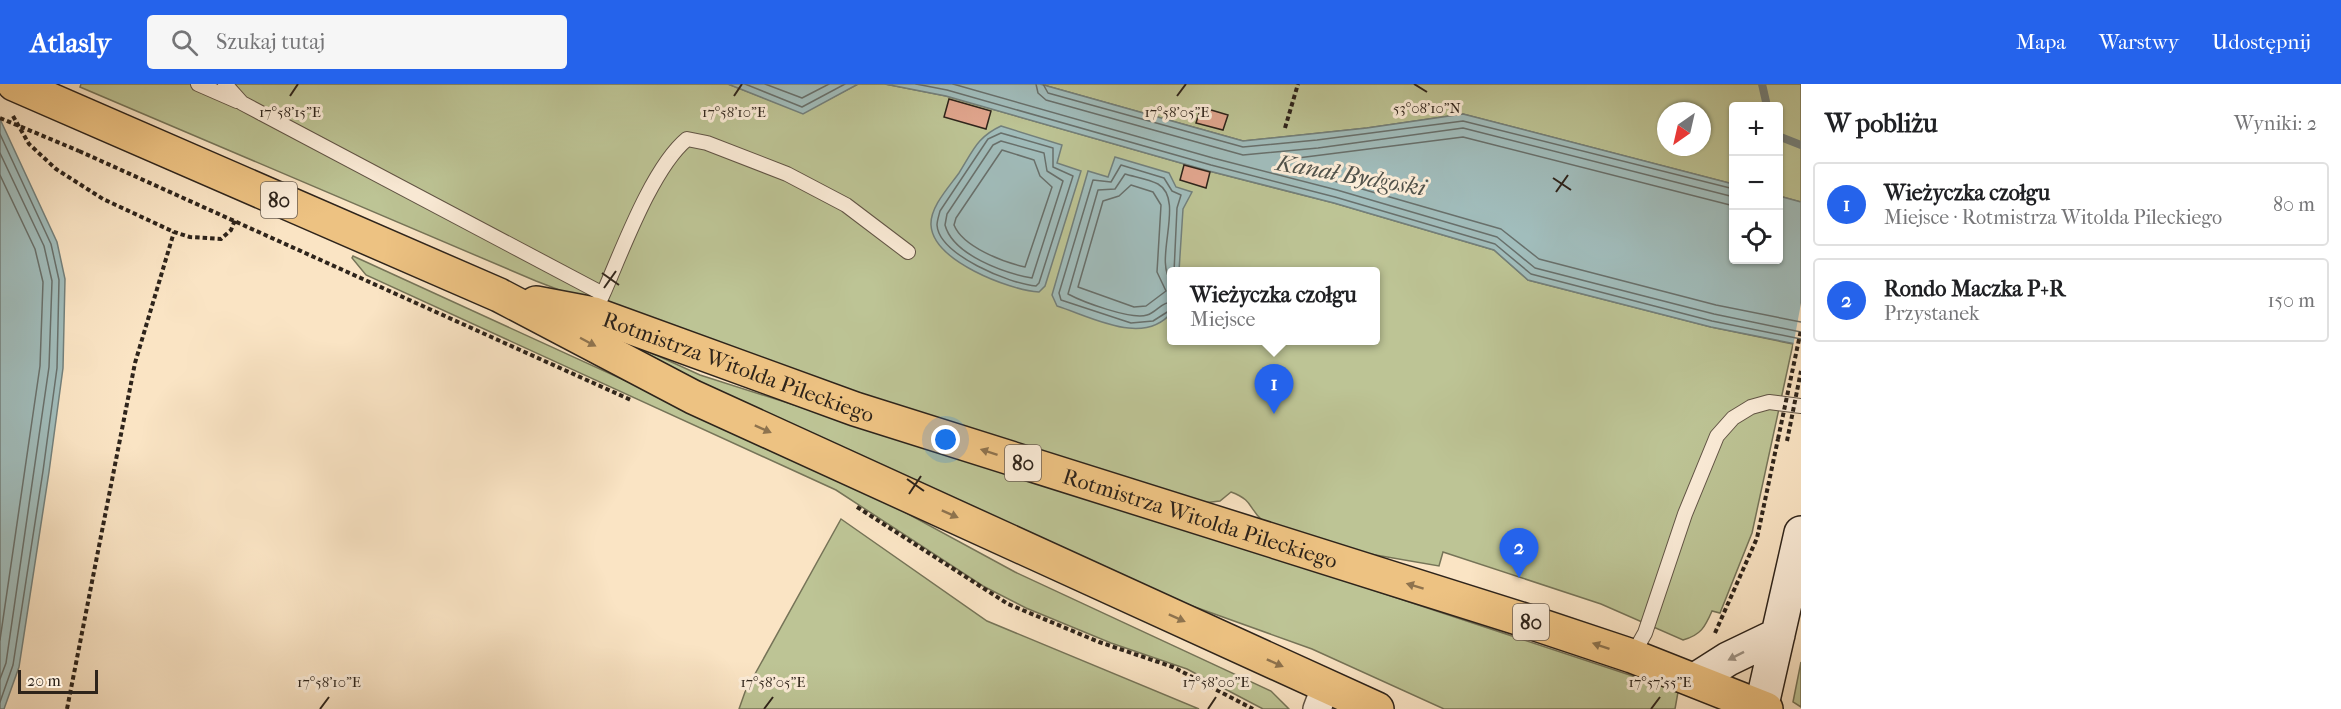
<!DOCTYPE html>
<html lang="pl">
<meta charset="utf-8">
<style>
:root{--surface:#fff;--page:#f6f6f6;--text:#202124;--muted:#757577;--line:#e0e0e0;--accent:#2563eb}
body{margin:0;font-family:"IM FELL French Canon",serif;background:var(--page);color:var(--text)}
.controls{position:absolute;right:18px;top:18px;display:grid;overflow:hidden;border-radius:6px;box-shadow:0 2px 4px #0004}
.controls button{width:54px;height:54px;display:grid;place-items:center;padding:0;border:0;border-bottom:2px solid var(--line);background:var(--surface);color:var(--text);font:30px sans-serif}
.compass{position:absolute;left:1657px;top:18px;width:54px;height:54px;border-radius:50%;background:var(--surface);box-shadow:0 2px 4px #0004;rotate:214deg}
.scale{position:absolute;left:18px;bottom:15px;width:80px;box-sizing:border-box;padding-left:6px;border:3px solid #2e241b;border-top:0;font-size:16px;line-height:21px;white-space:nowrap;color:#2e241b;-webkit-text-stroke:4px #fcedd9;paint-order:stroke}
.you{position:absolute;left:946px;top:356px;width:21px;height:21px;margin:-15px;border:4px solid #fff;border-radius:50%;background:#1a73e8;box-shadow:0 0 0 9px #1a73e833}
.badge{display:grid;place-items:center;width:39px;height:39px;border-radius:50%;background:var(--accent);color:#fff;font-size:20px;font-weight:700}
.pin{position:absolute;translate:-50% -50px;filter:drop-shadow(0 2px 3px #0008)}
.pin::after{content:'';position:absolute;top:32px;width:21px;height:18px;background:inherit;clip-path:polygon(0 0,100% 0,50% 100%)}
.popup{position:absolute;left:1167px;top:183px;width:213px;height:78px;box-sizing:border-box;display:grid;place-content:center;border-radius:6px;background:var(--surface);filter:drop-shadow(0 2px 4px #0005);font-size:20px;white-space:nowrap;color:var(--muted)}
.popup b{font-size:22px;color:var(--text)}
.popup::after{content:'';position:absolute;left:50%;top:100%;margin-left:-12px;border:12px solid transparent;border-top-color:var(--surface)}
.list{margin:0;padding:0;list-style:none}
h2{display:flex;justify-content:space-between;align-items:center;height:78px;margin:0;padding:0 24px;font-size:26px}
h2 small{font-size:20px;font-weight:400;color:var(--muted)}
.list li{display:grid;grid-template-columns:39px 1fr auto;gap:18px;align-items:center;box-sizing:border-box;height:84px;margin:0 12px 12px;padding:0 12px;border:2px solid var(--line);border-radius:6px}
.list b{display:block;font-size:22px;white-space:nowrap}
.list p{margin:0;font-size:20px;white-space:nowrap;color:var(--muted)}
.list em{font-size:20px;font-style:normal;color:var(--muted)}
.icon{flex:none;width:33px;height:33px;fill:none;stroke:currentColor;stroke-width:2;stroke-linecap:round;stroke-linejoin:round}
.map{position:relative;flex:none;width:1801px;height:625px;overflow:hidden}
header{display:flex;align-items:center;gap:36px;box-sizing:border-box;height:84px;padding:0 30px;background:var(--accent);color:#fff}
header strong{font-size:28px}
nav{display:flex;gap:33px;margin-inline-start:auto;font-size:21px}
.search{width:420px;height:54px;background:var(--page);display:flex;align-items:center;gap:15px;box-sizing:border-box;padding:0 21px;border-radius:6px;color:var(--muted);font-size:22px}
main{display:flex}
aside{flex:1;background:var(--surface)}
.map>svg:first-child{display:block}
</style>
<header>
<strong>Atlasly</strong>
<div class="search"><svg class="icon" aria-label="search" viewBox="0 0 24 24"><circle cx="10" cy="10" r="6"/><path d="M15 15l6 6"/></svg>Szukaj tutaj</div>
<nav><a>Mapa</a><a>Warstwy</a><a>Udostępnij</a></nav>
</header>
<main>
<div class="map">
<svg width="1801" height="625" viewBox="0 0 1801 625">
<rect width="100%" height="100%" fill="#fae4c4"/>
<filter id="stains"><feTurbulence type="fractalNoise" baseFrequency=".00333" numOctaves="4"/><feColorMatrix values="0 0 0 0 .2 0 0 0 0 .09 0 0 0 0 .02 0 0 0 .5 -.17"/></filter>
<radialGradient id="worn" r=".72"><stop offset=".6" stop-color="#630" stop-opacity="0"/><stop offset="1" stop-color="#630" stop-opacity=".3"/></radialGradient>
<path fill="#bdc495" stroke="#767458" stroke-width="1.5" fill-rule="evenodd" d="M 81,0 L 728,0 L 803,29 L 858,0 L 885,0 L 946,12 L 1209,87 L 1334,119 L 1494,166 L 1528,196 L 1711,243 L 1793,260 L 1752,449 L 1720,529 L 1712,527 C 1705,543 1701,551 1683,556 L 1601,520 L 1443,468 L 1439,482 L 1364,469 L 1264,438 C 1247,424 1255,417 1231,408 L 1220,417 L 1203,419 L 681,253 L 536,197 L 80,3 ZM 1172,188 L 1376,188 L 1376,256 L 1172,256 Z
M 1040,0 L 1801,0 L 1801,118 L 1779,112 L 1778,22 L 1734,22 L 1733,100 L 1463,30 L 1367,44 L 1243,57 ZM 1666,27 L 1702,27 L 1702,63 L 1666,63 Z
M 353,172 L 862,405 L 1015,488 L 1271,607 L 1289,625 L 1263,625 L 1187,585 L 1111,559 L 1026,524 L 983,502 L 836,406 L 366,191 L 352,174 Z
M 610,250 L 700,291 L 1364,503 L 1675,606 L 1678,608 L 1675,625 L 1444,625 L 1312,565 L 1181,518 L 694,298 Z
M 841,435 L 987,537 L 1199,625 L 739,625 L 745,608 Z
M 1801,578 L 1801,623 L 1793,618 Z"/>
<path fill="#a1bdbc" stroke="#73807c" stroke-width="1.5" d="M 728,0 L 858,0 L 803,30 Z
M 885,0 L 1040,0 L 1243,57 L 1367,44 L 1463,30 L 1733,100 L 1734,176 L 1778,176 L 1779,112 L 1801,118 L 1801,261 L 1711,243 L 1528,196 L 1494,166 L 1334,119 L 1209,87 L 946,12 Z
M 0,35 L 57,158 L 65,195 L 63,284 L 49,388 L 19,583 L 4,625 L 0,625 Z
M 1001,42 L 1062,61 L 1057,79 L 1081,87 L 1045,202 L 1039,208 C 1009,206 933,177 931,141 C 930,123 949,103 959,89 C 973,67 977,53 1001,42 Z
M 1115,73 L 1169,89 L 1176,103 L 1192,108 L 1183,125 L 1179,187 L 1172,188 L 1172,228 C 1144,263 1092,233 1057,222 L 1052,211 L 1088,87 L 1108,93 Z"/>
<path fill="#fae4c4" d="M 1801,219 L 1801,264 L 1793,263 Z"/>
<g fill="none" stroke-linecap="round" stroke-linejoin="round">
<path stroke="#68706c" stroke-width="1.5" d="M 745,0 L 802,23 L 845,0
M 765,0 L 802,14 L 829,0
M 916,0 L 947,6 L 1211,81 L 1335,113 L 1495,160 L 1531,190 L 1712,237 L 1801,255
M 953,0 L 1213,74 L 1337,106 L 1497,153 L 1535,184 L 1714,230 L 1801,248
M 1036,0 L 1038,9 L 1046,16 L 1243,71 L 1318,64 L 1463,44 L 1734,113
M 1043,0 L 1048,9 L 1243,63 L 1317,56 L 1463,37 L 1734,105
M 1001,49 L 1053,64 L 1053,83 L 1073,92 L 1039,199 L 1036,202 C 1010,200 939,171 937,141 C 937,137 939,131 940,127 L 988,55 Z
M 0,50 L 51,160 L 59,196 L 57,284 L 43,387 L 13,581 L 0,618
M 1001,57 L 1044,69 L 1047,87 L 1063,97 L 1032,194 C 1004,189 953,171 945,141 L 947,130 L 993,61 Z
M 1002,66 L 1034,76 L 1040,92 L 1052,103 L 1025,183 C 1003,178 963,163 954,141 L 956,134 Z
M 0,69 L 44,162 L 52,197 L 49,283 L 6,579 L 0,595
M 0,91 L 35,165 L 43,198 L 40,282 L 0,556
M 1131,101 L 1153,108 L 1161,121 L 1157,188 L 1166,207 L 1146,222 L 1134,223 L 1078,203 L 1103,117 L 1119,112 Z
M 1734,122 L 1463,53 L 1282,76 L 1279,79 L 1282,82 L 1501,145 L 1539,175 L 1716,221 L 1801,238
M 1172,198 C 1152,178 1186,116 1158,100 C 1149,95 1135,93 1125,90 L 1115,105 L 1098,106 L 1068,210 C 1083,218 1131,236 1147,231 C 1157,228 1161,218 1172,218
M 1172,225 L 1153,237 L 1131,239 L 1061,216 L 1059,209 L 1093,96 L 1111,98 L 1121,81 L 1164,94 L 1172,107 L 1181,111 L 1177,124 L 1174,188"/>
<path stroke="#73807c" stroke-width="8" d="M 1762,0 L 1767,22
M 1778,52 L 1801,61"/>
</g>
<path fill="#e0a58d" stroke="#2e241b" stroke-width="1.5" d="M 949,15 L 991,27 L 986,45 L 944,33 Z
M 1201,23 L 1228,31 L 1223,46 L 1196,39 Z
M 1184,81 L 1210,88 L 1206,104 L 1180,96 Z"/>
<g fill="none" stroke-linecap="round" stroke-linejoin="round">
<g stroke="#615445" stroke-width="16">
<path id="lane" d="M 198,0 L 237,17
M 225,0 L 242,19 L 603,210 L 594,230
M 603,210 C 622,167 652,84 687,55 L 707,59 L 787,90 L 846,121 L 908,168
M 1632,572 L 1645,549 L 1685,430 L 1717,352 L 1733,334 L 1751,323 L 1769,318 L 1801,322"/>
</g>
<g stroke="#615445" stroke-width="30">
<path id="street" d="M 1317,625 L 1326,601"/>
</g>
<g stroke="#2e241b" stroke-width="36">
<path id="secondary" d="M 1695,596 L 1728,575 L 1778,551
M 1761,625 L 1801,449"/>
</g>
<g stroke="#2e241b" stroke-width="36">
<g id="primary">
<path d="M 14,0 L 499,211 L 693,313 L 1377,625"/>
<path id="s1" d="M 536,219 L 594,230 L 855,325 L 1521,535 L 1632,572 L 1766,625"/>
</g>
</g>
<path stroke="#2e241b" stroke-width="4" stroke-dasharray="4.5 3" stroke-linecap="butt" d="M 13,32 L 29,60 L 56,85 L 103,115 L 174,148 L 190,153 L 221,155 L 231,146 L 235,136
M 1285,44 L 1298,0
M 79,67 L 631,316
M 857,423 L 1008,520 L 1099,558 L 1173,583 L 1253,625
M 1715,549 L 1757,454 L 1778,355
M 67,625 L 135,279 L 174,148"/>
<use href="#lane" stroke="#fcedd9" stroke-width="14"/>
<use href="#street" stroke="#fcedd9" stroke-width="27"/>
<use href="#secondary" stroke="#fcedd9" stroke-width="33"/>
<use href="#primary" stroke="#edc282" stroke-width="33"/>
<path stroke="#2e241b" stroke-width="4" stroke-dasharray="4.5 3" stroke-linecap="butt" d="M 0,34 L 79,67
M 1778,355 L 1801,246
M 1787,357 L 1801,287"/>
</g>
<defs><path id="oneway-solid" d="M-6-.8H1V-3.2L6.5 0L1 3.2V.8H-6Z" transform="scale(1.5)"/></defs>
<g fill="#8e734e">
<use href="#oneway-solid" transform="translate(588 258) rotate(28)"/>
<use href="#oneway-solid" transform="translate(763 345) rotate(24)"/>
<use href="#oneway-solid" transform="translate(989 368) rotate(-162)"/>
<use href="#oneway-solid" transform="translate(950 430) rotate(24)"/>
<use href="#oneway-solid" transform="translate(1415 502) rotate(-163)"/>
<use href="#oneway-solid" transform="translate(1177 534) rotate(24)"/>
<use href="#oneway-solid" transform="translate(1601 562) rotate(-161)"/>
<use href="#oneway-solid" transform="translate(1275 579) rotate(24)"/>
</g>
<use fill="#9f9384" href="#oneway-solid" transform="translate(1736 572) rotate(153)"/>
<path fill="none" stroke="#2e241b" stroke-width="2" d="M 1414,0 L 1427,8M 290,12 L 298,0M 734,12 L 742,0M 1177,12 L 1186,0M 1553,94 L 1571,106M 1556,108 L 1568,91M 602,189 L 619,201M 604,204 L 616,187M 907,395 L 924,407M 909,410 L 921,392M 320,625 L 329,613M 764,625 L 773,613M 1208,625 L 1216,613M 1651,625 L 1660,613"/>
<g text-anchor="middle" stroke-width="6" stroke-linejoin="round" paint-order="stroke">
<g fill="#fcedd9" stroke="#6c6054" stroke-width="1.5">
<rect x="261" y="98" width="36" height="36" rx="4.5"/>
<rect x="1005" y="361" width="36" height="36" rx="4.5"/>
<rect x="1513" y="520" width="36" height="36" rx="4.5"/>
</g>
<g font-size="21" font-weight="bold" fill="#2e241b">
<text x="279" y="123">80</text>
<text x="1023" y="386">80</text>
<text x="1531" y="545">80</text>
</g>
<g font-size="22" fill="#2e241b" stroke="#fcedd9">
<text dy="8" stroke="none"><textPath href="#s1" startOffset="213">Rotmistrza Witolda Pileckiego</textPath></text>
<text dy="8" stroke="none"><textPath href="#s1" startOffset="699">Rotmistrza Witolda Pileckiego</textPath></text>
</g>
<g font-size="24" font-style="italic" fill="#50524b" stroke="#fcedd9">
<text transform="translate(1351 91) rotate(10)" y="8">Kanał Bydgoski</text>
</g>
</g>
<g font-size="15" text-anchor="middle" fill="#2e241b" stroke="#fcedd9" stroke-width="6" stroke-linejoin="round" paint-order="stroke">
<text x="1427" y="29">53°08'10"N</text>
<text x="290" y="33">17°58'15"E</text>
<text x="734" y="33">17°58'10"E</text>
<text x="1177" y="33">17°58'05"E</text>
<text x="329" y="603">17°58'10"E</text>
<text x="773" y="603">17°58'05"E</text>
<text x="1216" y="603">17°58'00"E</text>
<text x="1660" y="603">17°57'55"E</text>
</g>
<rect width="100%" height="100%" filter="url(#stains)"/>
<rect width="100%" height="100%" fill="url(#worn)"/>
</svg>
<div class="controls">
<button>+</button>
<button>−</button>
<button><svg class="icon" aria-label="locate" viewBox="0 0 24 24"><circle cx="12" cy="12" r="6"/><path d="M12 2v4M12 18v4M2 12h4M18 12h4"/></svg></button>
</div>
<svg class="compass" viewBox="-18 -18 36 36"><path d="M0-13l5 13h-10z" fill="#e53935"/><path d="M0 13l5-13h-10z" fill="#757577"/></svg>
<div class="scale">20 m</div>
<div class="you"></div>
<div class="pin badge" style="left:1274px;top:330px">1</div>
<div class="popup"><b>Wieżyczka czołgu</b>Miejsce</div>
<div class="pin badge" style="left:1519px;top:494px">2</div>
</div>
<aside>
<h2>W pobliżu<small>Wyniki: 2</small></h2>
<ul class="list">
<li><span class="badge">1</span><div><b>Wieżyczka czołgu</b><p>Miejsce · Rotmistrza Witolda Pileckiego</p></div><em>80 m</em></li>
<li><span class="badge">2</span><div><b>Rondo Maczka P+R</b><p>Przystanek</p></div><em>150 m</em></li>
</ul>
</aside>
</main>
